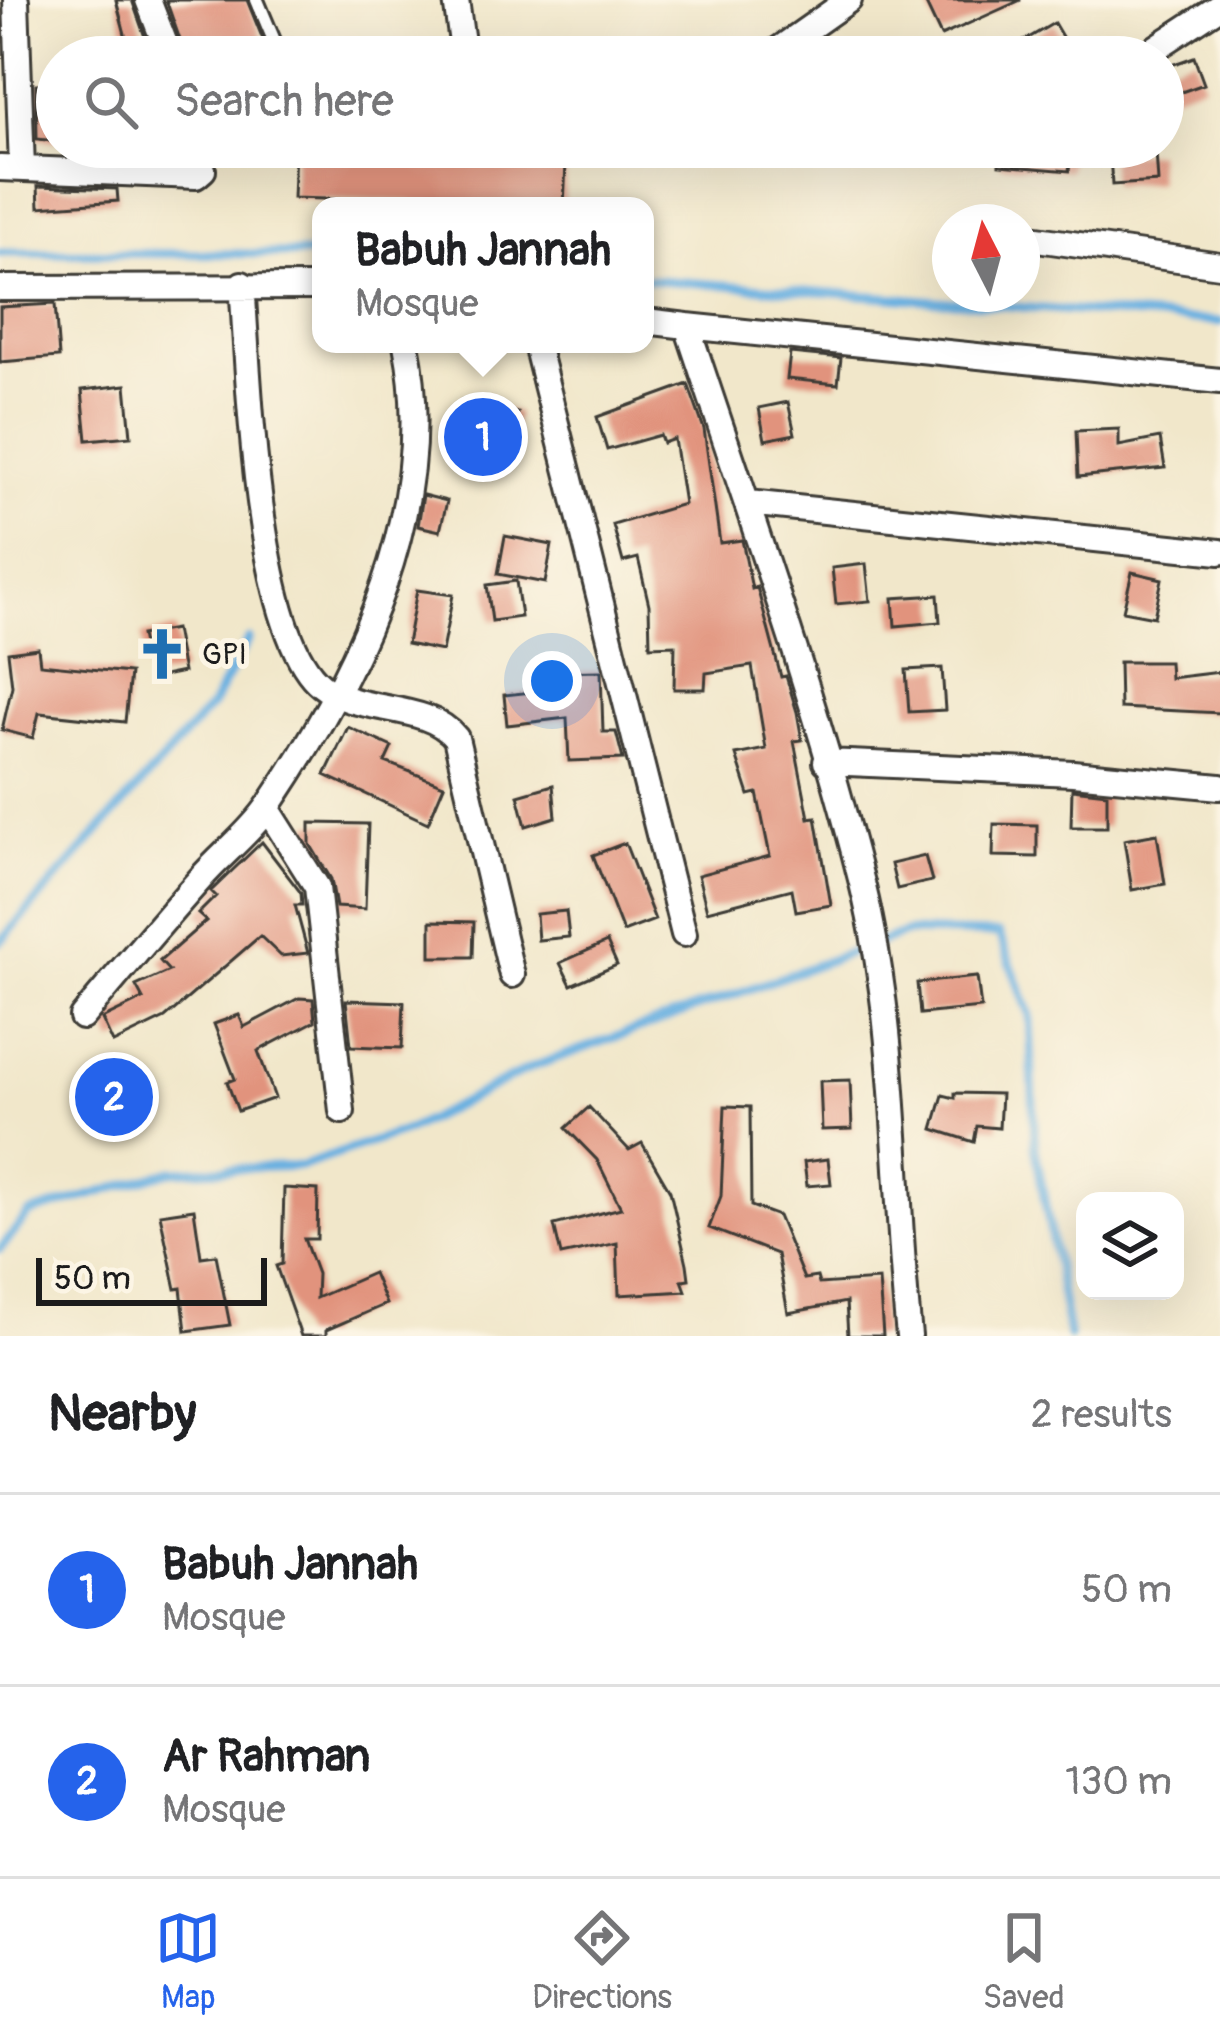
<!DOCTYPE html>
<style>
:root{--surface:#fff;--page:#f2f2f2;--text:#202124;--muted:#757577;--line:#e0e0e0;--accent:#2563eb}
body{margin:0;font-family:Pangolin,sans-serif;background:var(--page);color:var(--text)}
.controls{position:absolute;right:36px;bottom:36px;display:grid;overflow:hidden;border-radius:24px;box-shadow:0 12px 48px #0002}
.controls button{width:108px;height:108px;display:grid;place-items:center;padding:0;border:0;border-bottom:3px solid var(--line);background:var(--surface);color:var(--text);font:60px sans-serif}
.compass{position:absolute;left:932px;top:204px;width:108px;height:108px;border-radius:50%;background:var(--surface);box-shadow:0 12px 48px #0002;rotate:354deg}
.scale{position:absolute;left:36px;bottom:30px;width:231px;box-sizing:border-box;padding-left:12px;border:6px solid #1c1c1c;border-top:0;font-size:33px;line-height:42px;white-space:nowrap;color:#1c1c1c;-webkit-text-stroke:9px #fcf5e5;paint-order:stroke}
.you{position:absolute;left:552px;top:681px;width:42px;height:42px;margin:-30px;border:9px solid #fff;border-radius:50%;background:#1a73e8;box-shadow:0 0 0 18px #1a73e833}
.badge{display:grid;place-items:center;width:78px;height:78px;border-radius:50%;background:var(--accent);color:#fff;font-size:39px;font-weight:700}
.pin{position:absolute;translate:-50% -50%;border:6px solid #fff;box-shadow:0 3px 12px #0006}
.popup{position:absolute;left:312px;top:197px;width:342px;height:156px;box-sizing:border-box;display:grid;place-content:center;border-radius:24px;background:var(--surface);filter:drop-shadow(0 3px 9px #0005);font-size:39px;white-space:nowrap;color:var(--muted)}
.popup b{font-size:45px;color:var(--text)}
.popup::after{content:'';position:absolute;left:50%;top:100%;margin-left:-24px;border:24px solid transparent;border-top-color:var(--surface)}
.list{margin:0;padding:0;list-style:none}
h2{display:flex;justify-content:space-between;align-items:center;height:156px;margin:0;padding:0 48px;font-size:51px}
h2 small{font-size:39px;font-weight:400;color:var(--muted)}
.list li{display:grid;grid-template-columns:78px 1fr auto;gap:36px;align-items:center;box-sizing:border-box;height:192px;padding:0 48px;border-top:3px solid var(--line)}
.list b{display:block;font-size:45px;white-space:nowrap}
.list p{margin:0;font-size:39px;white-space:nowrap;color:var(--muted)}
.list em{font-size:39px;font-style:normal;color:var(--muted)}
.icon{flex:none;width:66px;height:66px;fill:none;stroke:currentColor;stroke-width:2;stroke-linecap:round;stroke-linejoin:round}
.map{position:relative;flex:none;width:1220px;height:1336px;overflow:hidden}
.search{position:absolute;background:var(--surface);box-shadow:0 12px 48px #0002;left:36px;right:36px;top:36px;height:132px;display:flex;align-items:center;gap:30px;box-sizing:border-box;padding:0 42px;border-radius:66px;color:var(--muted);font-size:45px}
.sheet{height:540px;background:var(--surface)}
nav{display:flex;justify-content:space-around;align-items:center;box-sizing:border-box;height:168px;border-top:3px solid var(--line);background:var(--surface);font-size:33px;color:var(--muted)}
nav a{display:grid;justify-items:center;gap:6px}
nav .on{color:var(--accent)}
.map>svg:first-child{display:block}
</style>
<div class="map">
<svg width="1220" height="1336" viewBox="0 0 1220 1336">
<rect width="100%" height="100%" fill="#fcf5e5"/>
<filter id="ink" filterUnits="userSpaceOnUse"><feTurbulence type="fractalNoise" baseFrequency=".00833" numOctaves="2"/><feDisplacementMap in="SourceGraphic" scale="24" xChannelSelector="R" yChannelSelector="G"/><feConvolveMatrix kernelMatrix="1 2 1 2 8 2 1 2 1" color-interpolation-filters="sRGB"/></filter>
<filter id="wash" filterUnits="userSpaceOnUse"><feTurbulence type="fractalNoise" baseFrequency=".004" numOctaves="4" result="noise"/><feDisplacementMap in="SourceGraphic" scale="48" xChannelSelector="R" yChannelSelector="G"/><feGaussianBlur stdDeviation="2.7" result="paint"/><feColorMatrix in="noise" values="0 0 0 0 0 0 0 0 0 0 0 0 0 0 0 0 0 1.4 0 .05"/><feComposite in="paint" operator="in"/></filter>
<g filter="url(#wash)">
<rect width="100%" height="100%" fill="#f1e7ca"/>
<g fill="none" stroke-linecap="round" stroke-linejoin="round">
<path stroke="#6bb1e1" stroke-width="9" d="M 0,253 L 321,254
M 645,279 L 1220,322
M 0,942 L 211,706 L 249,639
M 0,1249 L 29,1214 L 171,1171 L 302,1166 L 410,1129 L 532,1067 L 908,932 L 999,934 L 1030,1014 L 1035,1147 L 1069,1336"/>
</g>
<g id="blocks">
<path fill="#e1937d" d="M 116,0 L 132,0 L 152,57 L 131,57 Z
M 166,0 L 247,0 L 270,57 L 240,57 L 235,43 L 186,57 Z
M 924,0 L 1021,0 L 941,36 Z
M 1054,23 L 1074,57 L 996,57 Z
M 1194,57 L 1204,84 L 1170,96 L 1163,68 Z
M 57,82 L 57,141 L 37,139 L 36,84 Z
M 1000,147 L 1072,147 L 1069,171 L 999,165 Z
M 295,150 L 566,162 L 564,206 L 293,198 Z
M 1156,152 L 1158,182 L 1112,185 L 1110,155 Z
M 38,186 L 117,189 L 118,201 L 39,207 Z
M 55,304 L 59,357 L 0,362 L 0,307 Z
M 790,353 L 841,358 L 838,384 L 787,379 Z
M 688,384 L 704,429 L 720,543 L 742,540 L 752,589 L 757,587 L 781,677 L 786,676 L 797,712 L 802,740 L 794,741 L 809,818 L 816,817 L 831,905 L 796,911 L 792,889 L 707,911 L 698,875 L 770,856 L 757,793 L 749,795 L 736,755 L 766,749 L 752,666 L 706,673 L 705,689 L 674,689 L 675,645 L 650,646 L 649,605 L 638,558 L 623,562 L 613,525 L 684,504 L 674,439 L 663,443 L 660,435 L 607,450 L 597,417 Z
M 126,385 L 131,436 L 87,440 L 82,390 Z
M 462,400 L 518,413 L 503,474 L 448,461 Z
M 788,402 L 795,434 L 765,440 L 759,408 Z
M 1119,429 L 1119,446 L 1160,438 L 1165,468 L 1078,477 L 1076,431 Z
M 423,495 L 447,501 L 440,531 L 418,526 Z
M 505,536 L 552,545 L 545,583 L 498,574 Z
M 866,564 L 870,601 L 836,604 L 832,568 Z
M 1132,572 L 1162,579 L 1154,617 L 1123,611 Z
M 516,581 L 521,617 L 492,621 L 487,585 Z
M 417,590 L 453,595 L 442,651 L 407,644 Z
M 938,595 L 940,622 L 895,626 L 893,598 Z
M 175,629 L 183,672 L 149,679 L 141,635 Z
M 38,648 L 40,664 L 130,673 L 125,722 L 39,713 L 33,738 L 2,730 L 12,686 L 8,652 Z
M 1119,662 L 1169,662 L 1170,678 L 1220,672 L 1220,713 L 1120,708 Z
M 942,668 L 945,710 L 909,712 L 906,670 Z
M 601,671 L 603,732 L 616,732 L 623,759 L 569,761 L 567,718 L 507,725 L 504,695 L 552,690 L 552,672 Z
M 348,727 L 392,747 L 385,762 L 444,785 L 428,823 L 325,775 Z
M 553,785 L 556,817 L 526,826 L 518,795 Z
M 1072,789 L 1107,793 L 1107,827 L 1071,827 Z
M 310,823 L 368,824 L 365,909 L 336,907 L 331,879 L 310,844 Z
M 994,824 L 1037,825 L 1037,857 L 993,856 Z
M 1157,834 L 1165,884 L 1132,890 L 1124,840 Z
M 262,842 L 301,893 L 302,905 L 295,905 L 308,953 L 281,956 L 260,936 L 165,1018 L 113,1043 L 102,1019 L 143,999 L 136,986 L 169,971 L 160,961 L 206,921 L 198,914 L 216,896 L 211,891 Z
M 625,843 L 655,920 L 623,932 L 593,855 Z
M 925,856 L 932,881 L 897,889 L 891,864 Z
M 566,911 L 569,937 L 538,940 L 536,914 Z
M 431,921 L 474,922 L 473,957 L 431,957 Z
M 607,942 L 617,965 L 571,985 L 560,963 Z
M 977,977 L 981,1008 L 920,1014 L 917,983 Z
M 299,998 L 313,999 L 315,1021 L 258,1051 L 275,1098 L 238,1111 L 227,1082 L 235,1079 L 214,1024 L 239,1015 L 244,1027 Z
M 346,1000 L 404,1002 L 402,1048 L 351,1046 Z
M 120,1068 L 144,1101 L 108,1127 L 84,1093 Z
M 850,1080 L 852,1129 L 822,1130 L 820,1081 Z
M 955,1093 L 1001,1094 L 999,1128 L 977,1126 L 974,1142 L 933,1129 L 943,1095 L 955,1098 Z
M 725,1106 L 750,1107 L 751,1206 L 778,1216 L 804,1279 L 817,1277 L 819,1284 L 879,1280 L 883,1336 L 848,1336 L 846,1302 L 788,1313 L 777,1254 L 709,1228 L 721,1196 Z
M 589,1107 L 629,1150 L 642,1143 L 670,1191 L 687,1264 L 689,1279 L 682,1280 L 686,1291 L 619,1295 L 617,1243 L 561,1255 L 554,1225 L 621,1208 L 597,1160 L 566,1128 Z
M 828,1159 L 831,1184 L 807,1186 L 804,1162 Z
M 284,1188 L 318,1190 L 317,1239 L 304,1239 L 317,1274 L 316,1298 L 373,1273 L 386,1304 L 326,1330 L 326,1336 L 301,1336 L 276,1266 L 282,1264 Z
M 194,1209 L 201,1257 L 216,1255 L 230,1325 L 186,1331 L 181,1288 L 176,1289 L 160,1214 Z"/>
</g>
</g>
<g filter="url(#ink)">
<use href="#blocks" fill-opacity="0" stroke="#3c3a36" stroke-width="3"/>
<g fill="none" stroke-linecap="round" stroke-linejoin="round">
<g stroke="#3c3a36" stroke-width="18">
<path id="service" d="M 257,0 L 281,57"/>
</g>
<g stroke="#3c3a36" stroke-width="30">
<path id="minor" d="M 16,0 L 22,169
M 148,0 L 170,57
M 456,0 L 464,57
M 768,57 L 849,0
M 1142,57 L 1220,6
M 0,168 L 196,176 L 203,170 L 199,147
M 1037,239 L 1220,265
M 242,284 C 249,371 255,632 321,685 C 357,715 426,701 456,738 L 512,975
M 0,288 L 321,287
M 645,321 L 687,326 C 748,510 815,695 862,883 C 899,1032 893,1185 909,1336
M 687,326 L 1220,381
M 536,344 L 684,934
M 748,503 L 1220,552
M 826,762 L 1073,773 L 1220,787
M 267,808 L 317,887 L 342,1111
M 82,1017 C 121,971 160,924 201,878 C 222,854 251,832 269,805 C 359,672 439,507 406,344"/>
</g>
<use href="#service" stroke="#fff" stroke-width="12"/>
<use href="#minor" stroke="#fff" stroke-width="24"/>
</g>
</g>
<defs>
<g id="church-bare" transform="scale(4.14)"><path d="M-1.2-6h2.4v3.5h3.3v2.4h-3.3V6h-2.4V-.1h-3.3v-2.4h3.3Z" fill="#1f6fb2" stroke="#fcf5e5" stroke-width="2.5" paint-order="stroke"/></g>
</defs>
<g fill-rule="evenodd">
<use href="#church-bare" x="162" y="654"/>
</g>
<g text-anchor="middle" stroke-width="10" stroke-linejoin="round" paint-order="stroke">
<g font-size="30" fill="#1c1c1c" stroke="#fcf5e5" text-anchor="start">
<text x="202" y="664">GPI</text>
</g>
</g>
</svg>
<div class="controls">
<button><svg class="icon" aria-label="layers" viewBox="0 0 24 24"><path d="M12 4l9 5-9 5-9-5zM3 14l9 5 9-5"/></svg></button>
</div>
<svg class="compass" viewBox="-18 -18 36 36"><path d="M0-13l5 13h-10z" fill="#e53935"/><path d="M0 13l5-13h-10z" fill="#757577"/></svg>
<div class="scale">50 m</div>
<div class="you"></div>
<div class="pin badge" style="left:483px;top:437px">1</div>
<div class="popup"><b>Babuh Jannah</b>Mosque</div>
<div class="pin badge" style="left:114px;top:1097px">2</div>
<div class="search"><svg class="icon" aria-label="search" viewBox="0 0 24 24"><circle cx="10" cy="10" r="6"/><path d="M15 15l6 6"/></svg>Search here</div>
</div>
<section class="sheet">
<h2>Nearby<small>2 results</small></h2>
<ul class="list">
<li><span class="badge">1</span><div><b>Babuh Jannah</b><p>Mosque</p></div><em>50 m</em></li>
<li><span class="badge">2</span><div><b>Ar Rahman</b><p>Mosque</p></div><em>130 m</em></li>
</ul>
</section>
<nav>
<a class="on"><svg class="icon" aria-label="map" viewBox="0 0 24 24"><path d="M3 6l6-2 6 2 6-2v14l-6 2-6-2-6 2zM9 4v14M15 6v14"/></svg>Map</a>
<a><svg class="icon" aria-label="directions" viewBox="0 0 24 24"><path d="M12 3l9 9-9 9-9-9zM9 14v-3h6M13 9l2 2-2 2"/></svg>Directions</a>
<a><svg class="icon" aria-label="saved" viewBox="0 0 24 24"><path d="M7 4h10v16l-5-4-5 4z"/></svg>Saved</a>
</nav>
